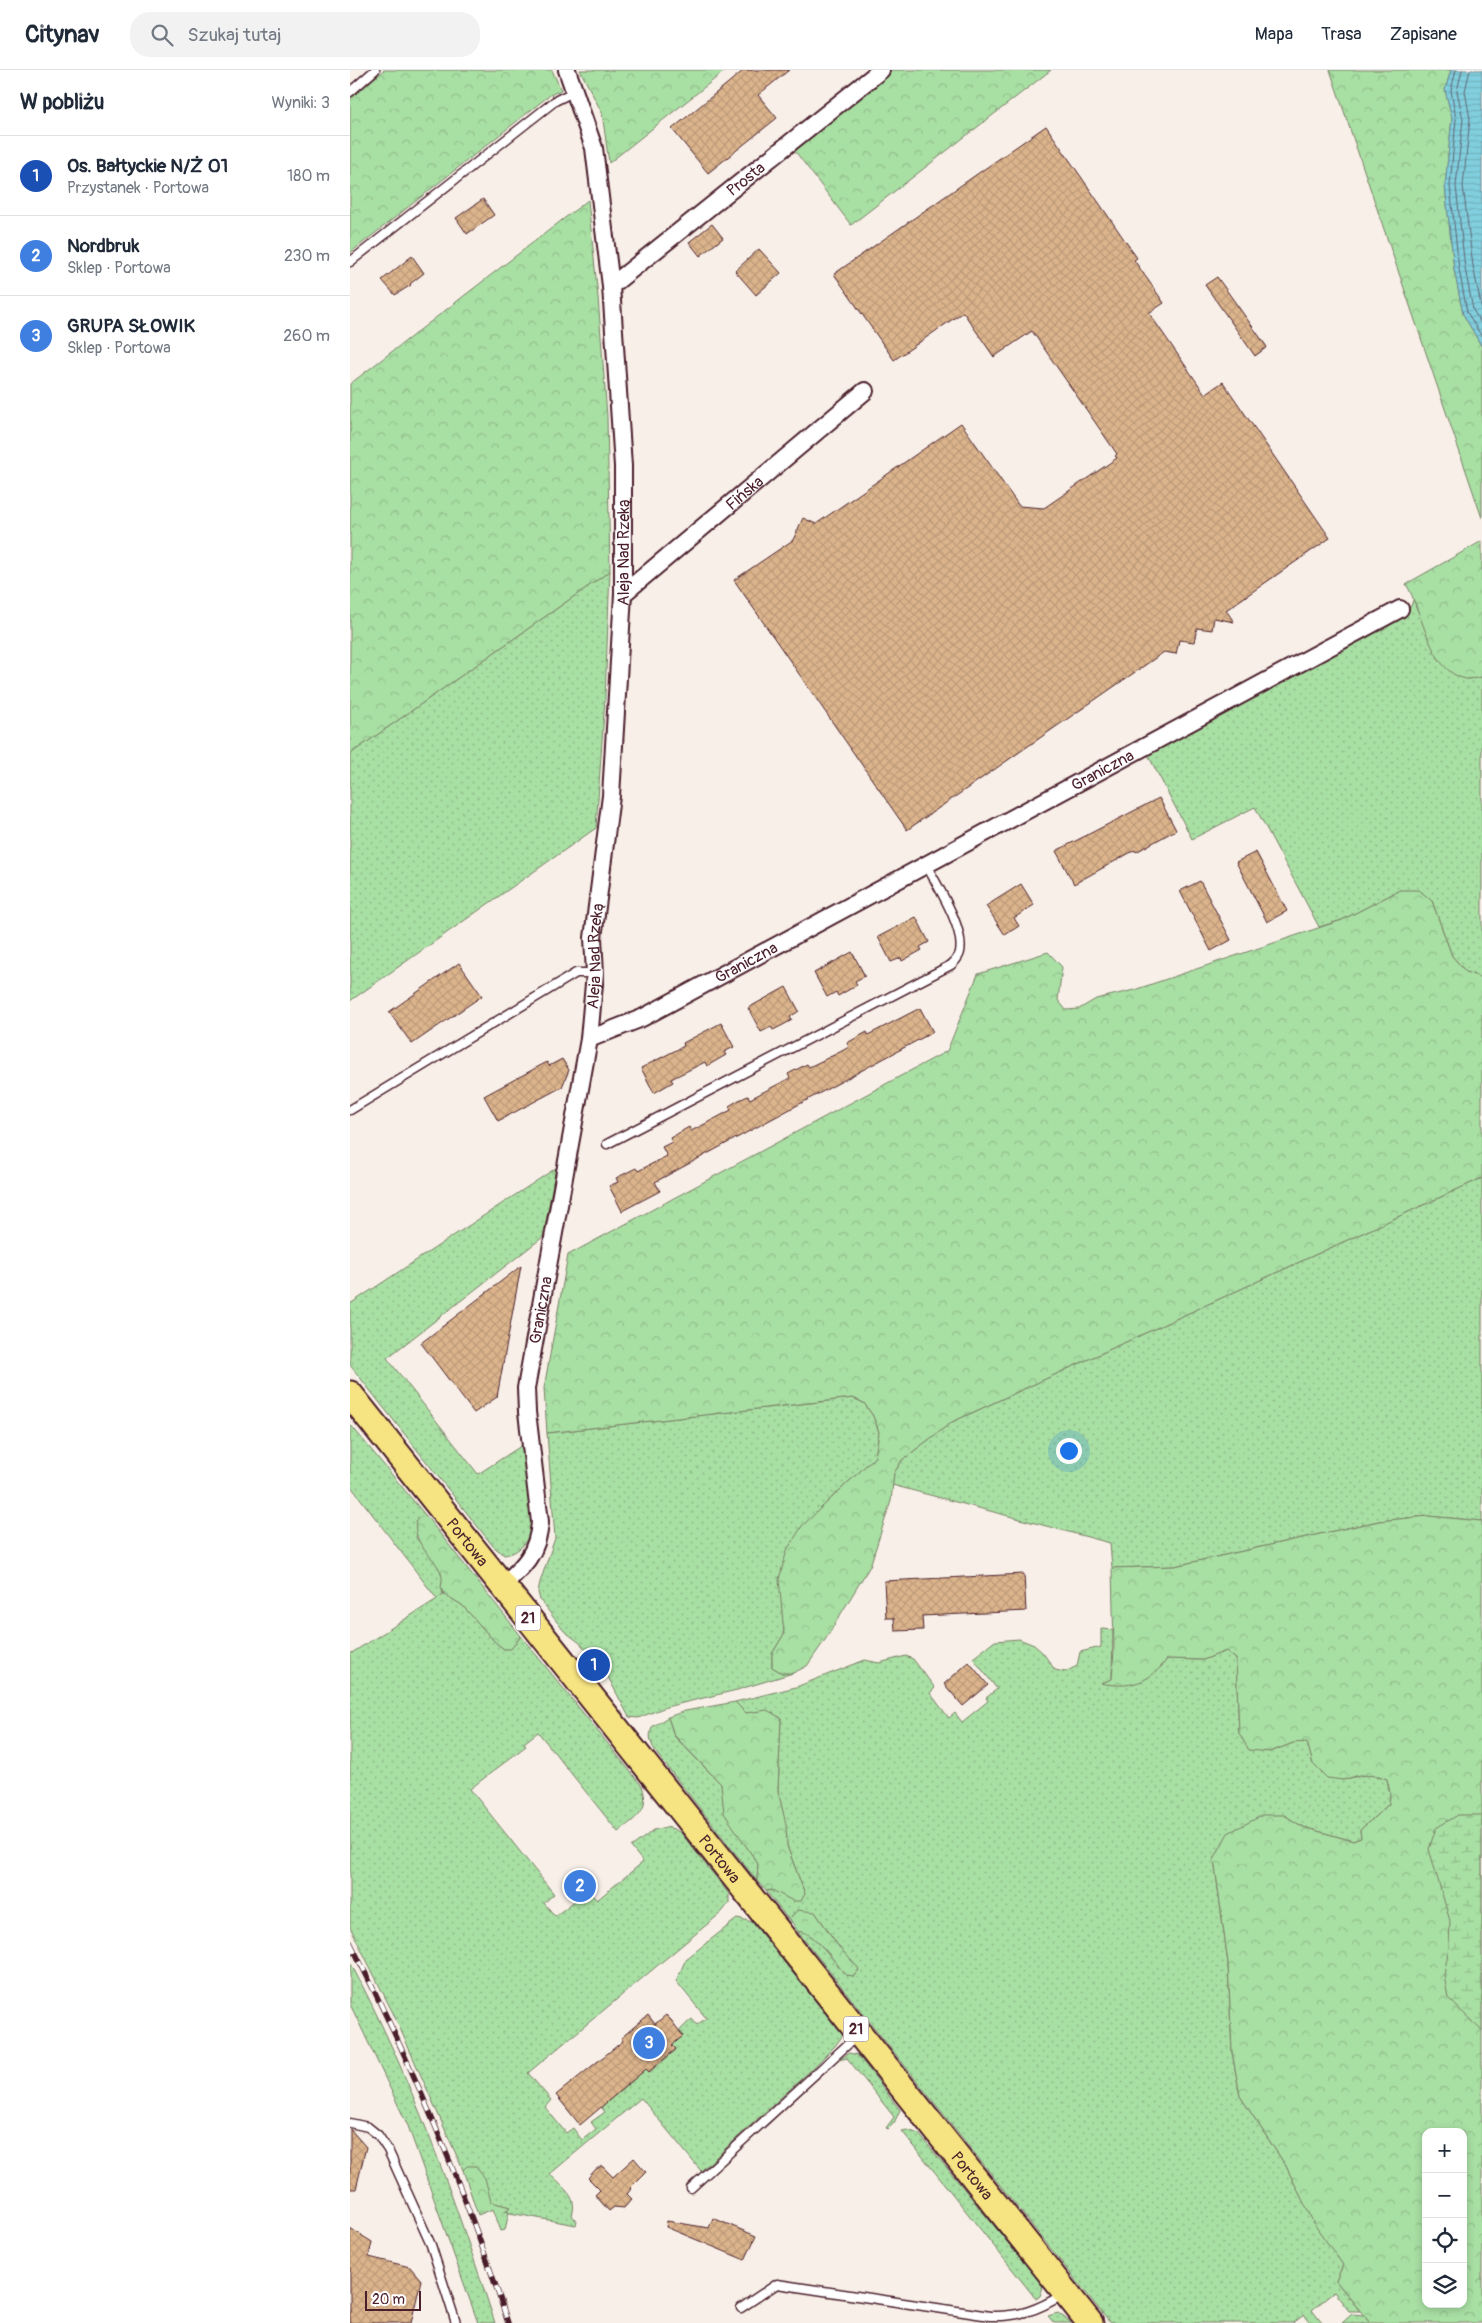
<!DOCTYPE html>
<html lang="pl">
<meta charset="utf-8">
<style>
:root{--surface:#fff;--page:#f2f2f3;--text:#1f2937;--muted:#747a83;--line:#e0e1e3;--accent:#0f766e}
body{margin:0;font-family:Pangolin,sans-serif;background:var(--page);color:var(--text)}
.controls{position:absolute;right:15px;bottom:15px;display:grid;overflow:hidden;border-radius:10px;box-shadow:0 2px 8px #0003}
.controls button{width:45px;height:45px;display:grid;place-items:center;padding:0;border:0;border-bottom:1px solid var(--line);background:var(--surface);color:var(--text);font:25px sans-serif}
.scale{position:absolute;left:15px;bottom:12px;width:56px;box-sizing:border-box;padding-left:5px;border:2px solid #4a1f2b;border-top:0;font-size:14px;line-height:18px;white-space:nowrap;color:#4a1f2b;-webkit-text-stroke:4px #fff;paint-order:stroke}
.you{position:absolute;left:718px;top:1380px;width:18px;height:18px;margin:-12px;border:4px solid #fff;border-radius:50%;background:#1a73e8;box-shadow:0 0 0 8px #1a73e833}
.badge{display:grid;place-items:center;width:32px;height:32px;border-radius:50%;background:var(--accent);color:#fff;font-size:16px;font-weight:700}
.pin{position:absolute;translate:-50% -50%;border:2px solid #fff;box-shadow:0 1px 5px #0006}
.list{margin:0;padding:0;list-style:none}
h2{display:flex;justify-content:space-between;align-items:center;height:65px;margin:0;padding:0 20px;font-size:21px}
h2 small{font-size:16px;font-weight:400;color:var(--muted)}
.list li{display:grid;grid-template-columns:32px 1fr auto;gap:15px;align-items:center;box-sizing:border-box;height:80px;padding:0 20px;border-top:1px solid var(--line)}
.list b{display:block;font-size:19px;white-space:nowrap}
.list p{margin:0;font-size:16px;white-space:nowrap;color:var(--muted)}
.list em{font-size:16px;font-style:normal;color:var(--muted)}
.icon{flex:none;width:28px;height:28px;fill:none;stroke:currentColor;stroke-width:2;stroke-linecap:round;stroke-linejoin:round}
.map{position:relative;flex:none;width:1132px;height:2253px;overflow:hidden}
header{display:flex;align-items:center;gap:30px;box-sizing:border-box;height:70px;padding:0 25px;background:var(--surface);border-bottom:1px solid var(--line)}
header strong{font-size:24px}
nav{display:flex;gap:28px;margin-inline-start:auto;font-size:18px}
.search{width:350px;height:45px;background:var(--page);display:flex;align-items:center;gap:12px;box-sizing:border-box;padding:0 18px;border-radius:20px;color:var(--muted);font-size:19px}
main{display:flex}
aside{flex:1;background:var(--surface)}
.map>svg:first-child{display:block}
</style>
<header>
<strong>Citynav</strong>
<div class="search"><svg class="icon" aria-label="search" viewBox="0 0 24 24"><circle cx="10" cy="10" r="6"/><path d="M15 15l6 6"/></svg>Szukaj tutaj</div>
<nav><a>Mapa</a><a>Trasa</a><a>Zapisane</a></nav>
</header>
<main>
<aside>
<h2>W pobliżu<small>Wyniki: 3</small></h2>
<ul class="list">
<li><span class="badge" style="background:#1a4fb4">1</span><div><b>Os. Bałtyckie N/Ż 01</b><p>Przystanek · Portowa</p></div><em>180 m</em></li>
<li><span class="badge" style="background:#3f7fe0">2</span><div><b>Nordbruk</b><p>Sklep · Portowa</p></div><em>230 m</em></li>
<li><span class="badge" style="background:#3f7fe0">3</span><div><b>GRUPA SŁOWIK</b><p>Sklep · Portowa</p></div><em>260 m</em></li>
</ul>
</aside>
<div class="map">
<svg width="1132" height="2253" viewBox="0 0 1132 2253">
<defs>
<pattern id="grass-dots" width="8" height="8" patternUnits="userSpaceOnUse" patternTransform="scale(1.25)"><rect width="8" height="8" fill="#a8dfa3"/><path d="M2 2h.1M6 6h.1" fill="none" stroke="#92bf8c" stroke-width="1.8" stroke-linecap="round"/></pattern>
<pattern id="forest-crowns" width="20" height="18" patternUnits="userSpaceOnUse" patternTransform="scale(1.25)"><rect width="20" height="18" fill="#a8dfa3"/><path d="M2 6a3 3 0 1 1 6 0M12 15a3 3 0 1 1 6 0" fill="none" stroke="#92bf8c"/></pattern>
<pattern id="wetland-marsh" width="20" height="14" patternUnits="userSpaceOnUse" patternTransform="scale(1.25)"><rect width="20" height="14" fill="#a8dfa3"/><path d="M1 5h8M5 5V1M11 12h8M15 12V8" fill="none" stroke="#92bf8c"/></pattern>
<pattern id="water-rules" width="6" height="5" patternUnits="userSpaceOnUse" patternTransform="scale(1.25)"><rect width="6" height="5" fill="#81cfde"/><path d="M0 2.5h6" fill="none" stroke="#71b1bf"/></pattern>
<pattern id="building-cross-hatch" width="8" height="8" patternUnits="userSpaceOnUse" patternTransform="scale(1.25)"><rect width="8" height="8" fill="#dbb48c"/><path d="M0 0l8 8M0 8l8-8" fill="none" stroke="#bd9a79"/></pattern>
</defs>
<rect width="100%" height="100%" fill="#f8f0e8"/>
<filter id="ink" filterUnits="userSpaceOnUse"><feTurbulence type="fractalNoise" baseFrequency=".02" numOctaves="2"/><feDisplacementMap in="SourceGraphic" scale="10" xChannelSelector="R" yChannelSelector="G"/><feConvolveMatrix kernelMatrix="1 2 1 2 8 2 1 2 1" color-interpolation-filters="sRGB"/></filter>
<g filter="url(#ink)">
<path fill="url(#grass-dots)" stroke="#797f67" d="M 260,501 L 255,628 L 246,758 L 0,931 L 0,684 Z
M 1064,527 L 1066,538 L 1117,609 L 1132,607 L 1132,908 L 1116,902 L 1102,886 L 1082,831 L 1050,820 L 992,850 L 969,857 L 905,737 L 842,769 L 797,683 L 956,597 L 1048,551 L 1061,536 Z
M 206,1098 L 193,1167 L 37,1288 L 128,1404 L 174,1374 L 183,1451 C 180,1468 172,1483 154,1485 L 143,1476 L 0,1295 L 0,1234 Z
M 1132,1108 L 1132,1451 L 1078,1446 L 1029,1451 L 825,1496 L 762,1498 L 760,1473 L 542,1415 L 544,1403 L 552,1390 L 602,1352 Z
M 503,1328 L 514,1333 L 523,1346 L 529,1362 L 525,1387 L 475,1434 L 433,1540 L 434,1564 L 422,1584 L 422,1597 L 432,1603 L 443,1603 L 387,1620 L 316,1637 L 288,1648 L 279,1647 L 256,1603 L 230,1573 L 214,1561 L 190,1530 L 188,1522 L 190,1512 L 205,1468 L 197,1363 Z
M 0,1354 L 76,1446 L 70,1447 L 66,1468 C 74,1478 87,1491 92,1503 C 94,1510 90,1516 93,1523 L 90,1527 L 94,1524 L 112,1535 L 146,1573 L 154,1579 L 165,1574 L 171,1566 L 292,1716 C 301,1741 285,1748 268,1762 L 188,1662 L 174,1673 L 176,1676 L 120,1719 L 204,1824 L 194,1833 L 205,1846 L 238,1821 L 247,1830 L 293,1792 L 281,1777 L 304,1760 L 316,1757 L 324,1759 L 331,1763 L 379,1824 L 379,1833 L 372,1842 L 178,2003 L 201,2030 L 195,2037 L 216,2063 L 223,2058 L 232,2070 L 246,2059 L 241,2052 L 255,2042 L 251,2037 L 296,1999 L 299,2002 L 326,1980 L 322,1975 C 327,1963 332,1957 342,1949 L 347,1955 L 356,1948 L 326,1911 L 336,1889 L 388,1848 L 402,1852 L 493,1965 L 485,1976 L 462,1999 L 351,2101 L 291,2028 L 200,2104 C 211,2117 229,2126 222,2145 L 227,2152 L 226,2155 L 154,2142 L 160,2137 L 140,2132 L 118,2096 L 113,2100 L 44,1945 L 0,1857 L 0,1584 L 87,1529 L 0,1415 Z
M 751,1559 L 763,1560 L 762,1609 L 752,1613 L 811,1597 L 817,1589 L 853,1590 L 876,1581 L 886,1589 L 889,1663 L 920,1682 L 943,1673 L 957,1671 L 963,1694 L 993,1710 C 1008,1705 1022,1703 1037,1709 L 1040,1723 L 1039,1734 L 1010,1760 L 1011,1768 L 1003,1771 L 953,1757 L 934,1745 L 864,1789 L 878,1893 L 882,1982 L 890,2026 L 936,2096 L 950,2125 L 993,2195 L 986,2211 L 1010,2241 L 999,2241 L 984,2222 L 962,2240 L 972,2253 L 961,2253 L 954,2245 L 943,2253 L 760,2253 L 448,1862 C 461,1857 486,1895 496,1905 L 504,1906 L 509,1900 L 489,1877 L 465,1842 L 440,1849 L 441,1853 L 416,1821 C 427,1819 434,1825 443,1831 L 455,1824 L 437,1776 L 435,1754 L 428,1721 L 431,1648 L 417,1641 L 396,1643 L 385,1632 L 446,1617 L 515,1590 L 529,1593 L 556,1586 L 563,1589 L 585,1618 L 580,1623 L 599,1648 L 605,1643 L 612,1652 L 638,1631 L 636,1628 L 647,1619 L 623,1588 L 645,1571 L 669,1569 L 684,1575 L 693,1583 L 705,1600 L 715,1602 L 727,1596 L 730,1582 L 751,1577 Z
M 318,1647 L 324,1666 L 371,1714 L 389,1764 L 408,1794 L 407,1811 L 307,1684 C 301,1674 298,1668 302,1657 Z
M 0,1892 C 61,2006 105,2130 145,2253 L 128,2253 L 58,2056 L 0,1934 Z
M 499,1983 L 508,1985 L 550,2040 L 544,2053 L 538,2059 L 536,2058 L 544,2047 L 497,1988 L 489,1990 Z
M 558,2060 L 569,2064 L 691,2213 L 693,2217 L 690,2226 L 686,2229 L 552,2061 Z
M 708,2243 L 722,2253 L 704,2253 L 698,2246 Z
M 1002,2244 L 1014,2245 L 1020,2253 L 992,2253 Z"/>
<path fill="url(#forest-crowns)" stroke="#797f67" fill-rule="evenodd" d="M 34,0 L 202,0 L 211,20 L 200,25 L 0,183 L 0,29 Z
M 230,0 L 376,0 L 259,93 L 252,43 Z
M 543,0 L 701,0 L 501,155 L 445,81 Z
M 980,0 L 1101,0 L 1095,20 L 1102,48 L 1095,116 L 1104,199 L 1113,244 L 1132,277 L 1132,448 Z
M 238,130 L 248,227 L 257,346 L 260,501 L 0,684 L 0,314 Z
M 1132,471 L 1132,607 C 1127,608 1121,609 1116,609 C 1079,602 1073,541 1056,514 Z
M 1050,820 L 1069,820 L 1082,831 L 1102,886 L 1116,902 L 1132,908 L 1132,1108 L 602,1352 L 552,1390 L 544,1403 L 541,1431 L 520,1496 L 475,1570 L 457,1596 L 443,1603 L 432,1603 L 422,1597 L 422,1584 L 434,1564 L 429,1509 L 437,1480 L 452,1456 L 525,1387 L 529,1362 L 523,1346 L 514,1333 L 503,1328 L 197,1363 L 194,1318 L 218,1185 L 597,981 L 628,904 L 698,882 L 712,897 L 708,930 L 716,940 L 729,939 L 746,929 L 784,920 L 992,850 Z
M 76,1446 L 171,1566 L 161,1579 L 154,1579 L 146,1573 L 112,1535 L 94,1524 L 91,1517 C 99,1490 61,1484 66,1450 L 70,1447 Z
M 1078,1446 L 1132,1451 L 1132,2253 L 1020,2253 L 986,2211 L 993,2195 L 964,2154 L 936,2096 L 890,2026 L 882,1982 L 878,1893 L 864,1789 L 878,1763 L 913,1745 L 934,1745 L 953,1757 L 1003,1771 L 1011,1768 L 1010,1760 L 1039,1734 L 1040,1723 L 1037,1709 L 1029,1706 L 1009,1705 L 993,1710 L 977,1708 L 963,1694 L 957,1672 L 943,1673 L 920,1682 L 899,1680 L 889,1663 L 886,1589 L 876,1581 L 853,1590 L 817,1589 C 800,1613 779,1619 751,1613 L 762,1609 L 764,1580 L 762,1498 L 825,1496 L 1029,1451 ZM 1076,2062 L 1113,2062 L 1113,2234 L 1076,2234 Z
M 385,1632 L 396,1643 L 417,1640 L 431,1648 L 428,1721 L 436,1754 L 437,1776 L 455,1824 L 451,1831 L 443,1831 L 422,1820 L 416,1821 L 407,1811 L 408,1794 L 374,1743 L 371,1714 L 324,1665 L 318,1647 L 335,1641 Z
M 447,1840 L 465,1842 L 489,1877 L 509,1899 L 504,1906 L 496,1905 C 487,1895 461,1857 448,1862 L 440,1849 Z
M 117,2096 L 125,2096 L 135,2108 L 141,2132 L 160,2137 L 155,2141 L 159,2142 L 155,2160 L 151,2161 L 143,2139 L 128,2145 L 113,2100 Z"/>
<path fill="url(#wetland-marsh)" stroke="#797f67" d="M 1108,1745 L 1132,1745 L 1132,1961 L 1098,1928 L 1094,1905 L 1099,1877 L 1100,1851 L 1079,1779 L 1086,1758 Z"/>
<path fill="url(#water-rules)" stroke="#6b8996" d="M 1101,0 L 1132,0 L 1132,277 L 1113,244 L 1104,199 L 1095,116 L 1102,48 L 1095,20 Z"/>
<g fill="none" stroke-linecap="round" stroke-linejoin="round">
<path stroke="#606573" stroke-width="1" d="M 1106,0 L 1101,20 L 1106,49 L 1100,116 L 1109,199 L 1117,242 L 1132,267
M 1112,0 L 1107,21 L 1113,49 L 1106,116 L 1115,198 L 1123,240 L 1132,255
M 1120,0 L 1115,21 L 1120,49 L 1113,116 L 1123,196 L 1132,240"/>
</g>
<path fill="url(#building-cross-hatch)" stroke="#4a1f2b" d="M 394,0 L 439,0 L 408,25 L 427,48 L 358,103 L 322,59 Z
M 696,56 L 787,188 L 784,190 L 814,233 L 799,243 L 855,324 L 873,312 L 980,468 L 876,540 L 884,552 L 864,548 L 862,560 L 847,558 L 844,572 L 829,570 L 826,584 L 814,582 L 557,760 L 384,510 L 443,470 L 453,448 L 466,454 L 611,353 L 669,436 L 694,438 L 767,388 L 765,386 L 767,384 L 682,261 L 644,287 L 613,242 L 544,290 L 484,204 Z
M 133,129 L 144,145 L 117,164 L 106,148 Z
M 362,154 L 373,168 L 350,186 L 339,172 Z
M 409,179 L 431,203 L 406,225 L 385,201 Z
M 62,186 L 74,203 L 60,214 L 61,215 L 45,225 L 32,210 Z
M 867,207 L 917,277 L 905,286 L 855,215 Z
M 809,728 L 826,760 L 786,782 L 785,780 L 724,814 L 706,781 Z
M 906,782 L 937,841 L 917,852 L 886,792 Z
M 850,811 L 881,870 L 861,881 L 830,821 Z
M 671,814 L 684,835 L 664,848 L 669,856 L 655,865 L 636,836 Z
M 566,847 L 579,872 L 570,877 L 572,880 L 552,891 L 551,888 L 541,892 L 528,867 Z
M 502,882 L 515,906 L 505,911 L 507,915 L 488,926 L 486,922 L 477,927 L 464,903 Z
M 109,893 L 132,926 L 62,974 L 39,942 Z
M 436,917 L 449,941 L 440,947 L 442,950 L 433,955 L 423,960 L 421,957 L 411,962 L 398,938 Z
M 570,938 L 583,962 L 305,1112 L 310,1121 L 272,1141 L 259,1116 L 268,1112 L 266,1108 L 286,1098 L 288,1101 L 317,1086 L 312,1077 L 322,1072 L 320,1068 L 339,1057 L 341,1061 L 351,1056 L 381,1040 L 379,1036 L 389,1030 L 398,1026 L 400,1029 L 440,1008 L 438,1004 L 457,994 L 459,997 L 490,982 L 499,977 L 497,973 L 517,962 L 518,965 Z
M 371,953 L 384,977 L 374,982 L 376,985 L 357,996 L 355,992 L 321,1009 L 323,1012 L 304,1023 L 291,998 L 334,976 L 333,973 Z
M 212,989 L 219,1000 L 212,1017 L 148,1051 L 134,1026 L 197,992 L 199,996 Z
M 171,1196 L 147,1327 L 124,1343 L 71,1273 Z
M 674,1504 L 676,1541 L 572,1546 L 573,1560 L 545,1561 L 544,1548 L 536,1548 L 534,1511 Z
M 619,1592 L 638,1615 L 613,1636 L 594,1614 Z
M 231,1805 L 242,1819 L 230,1827 L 219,1813 Z
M 298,1945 L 305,1954 L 316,1945 L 321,1950 L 333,1966 L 322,1975 L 326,1979 L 299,2002 L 296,1999 L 230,2055 L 206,2025 L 273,1971 L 271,1968 Z
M 0,2059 L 16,2077 L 6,2119 L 0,2119 Z
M 284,2088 L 296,2102 L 280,2118 L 281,2119 L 277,2124 L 282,2129 L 274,2138 L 264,2137 L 259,2141 L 245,2125 L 250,2120 L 238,2108 L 246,2099 L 252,2096 L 263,2107 Z
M 363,2148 L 406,2166 L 395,2190 L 316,2157 L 317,2151 L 359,2158 Z
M 0,2158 L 22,2172 L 19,2187 L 60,2197 L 71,2210 L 61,2253 L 0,2253 Z"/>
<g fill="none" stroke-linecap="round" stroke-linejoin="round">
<g stroke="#4a1f2b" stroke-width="11">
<path id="service" d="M 0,22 L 25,0
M 0,192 L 205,31 L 225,21
M 0,1040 L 226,903 L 245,903
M 257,1074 L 601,895 C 605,891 609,888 610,882 C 615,858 587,816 576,794
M 0,2053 L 18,2057 L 28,2065 L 38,2080 L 81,2175 L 106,2253
M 341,2118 L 508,1965
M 391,2238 L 427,2214 L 640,2246 C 668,2247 688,2240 712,2225"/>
</g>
<g stroke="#4a1f2b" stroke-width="20">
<g id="minor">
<path id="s1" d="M 261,216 L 531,0"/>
<path id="s2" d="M 273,524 L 515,321"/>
<path id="s3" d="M 239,969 L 292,948 L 1050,539"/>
<path id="s4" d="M 152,1516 C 174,1496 188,1483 190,1452 L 177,1342 L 176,1318 L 239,969 L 245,903 L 243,868 L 261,726 L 273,524 L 273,396 L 261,216 L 244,78 L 217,0"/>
</g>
</g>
<g stroke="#4a1f2b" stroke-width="29">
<g id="primary">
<path id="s5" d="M 0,1324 L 740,2253"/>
</g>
</g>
<use href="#service" stroke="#fff" stroke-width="8"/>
<use href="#minor" stroke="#fff" stroke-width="16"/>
<use href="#primary" stroke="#f6e381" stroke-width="25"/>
<g stroke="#4a1f2b" stroke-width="5.5">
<path id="rail" d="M 0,1872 C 62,1994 116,2122 158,2253"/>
</g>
<use href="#rail" stroke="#fff" stroke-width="4" stroke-dasharray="11" stroke-linecap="butt"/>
</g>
</g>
<g text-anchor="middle" stroke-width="4" stroke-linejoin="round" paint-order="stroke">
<g fill="#fff" stroke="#80626b" stroke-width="1">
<rect x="165.5" y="1535.5" width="25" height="25" rx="4"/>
<rect x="493.5" y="1946.5" width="25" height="25" rx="4"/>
</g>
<g font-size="15" font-weight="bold" fill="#4a1f2b">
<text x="178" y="1553">21</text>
<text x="506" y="1964">21</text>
</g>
<g font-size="16" fill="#4a1f2b" stroke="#fff">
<text dy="6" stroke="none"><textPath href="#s1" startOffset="172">Prosta</textPath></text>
<text dy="6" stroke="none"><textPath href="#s2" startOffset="158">Fińska</textPath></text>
<text dy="6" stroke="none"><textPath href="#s4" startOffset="1055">Aleja Nad Rzeką</textPath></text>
<text dy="6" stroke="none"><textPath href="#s3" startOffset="580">Graniczna</textPath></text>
<text dy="6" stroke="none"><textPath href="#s4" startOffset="650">Aleja Nad Rzeką</textPath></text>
<text dy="6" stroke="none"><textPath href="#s3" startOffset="175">Graniczna</textPath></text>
<text dy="6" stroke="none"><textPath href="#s4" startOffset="291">Graniczna</textPath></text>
<text dy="6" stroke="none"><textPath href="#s5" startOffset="189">Portowa</textPath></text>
<text dy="6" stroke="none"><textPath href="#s5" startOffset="594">Portowa</textPath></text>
<text dy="6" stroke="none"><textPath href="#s5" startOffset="999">Portowa</textPath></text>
</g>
</g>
</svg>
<div class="controls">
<button>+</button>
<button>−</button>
<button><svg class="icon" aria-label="locate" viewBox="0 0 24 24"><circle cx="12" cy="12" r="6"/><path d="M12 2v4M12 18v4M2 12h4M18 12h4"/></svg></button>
<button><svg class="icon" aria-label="layers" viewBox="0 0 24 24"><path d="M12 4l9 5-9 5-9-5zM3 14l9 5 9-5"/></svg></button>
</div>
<div class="scale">20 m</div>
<div class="you"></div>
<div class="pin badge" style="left:244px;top:1595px;background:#1a4fb4">1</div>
<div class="pin badge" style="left:230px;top:1816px;background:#3f7fe0">2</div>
<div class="pin badge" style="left:299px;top:1973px;background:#3f7fe0">3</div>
</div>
</main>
